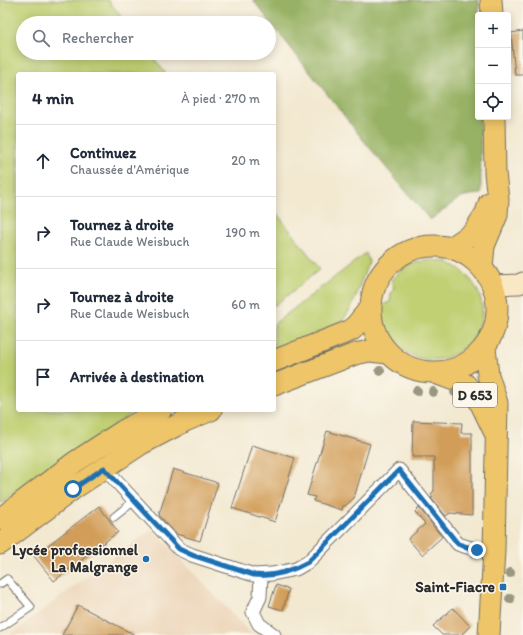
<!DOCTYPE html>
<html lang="fr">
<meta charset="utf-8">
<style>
:root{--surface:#fff;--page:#f2f2f3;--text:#1f2937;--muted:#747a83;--line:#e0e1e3}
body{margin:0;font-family:Itim,sans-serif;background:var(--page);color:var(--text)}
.controls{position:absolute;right:12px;top:12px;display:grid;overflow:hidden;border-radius:4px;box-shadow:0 2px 10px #0003}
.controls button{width:36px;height:36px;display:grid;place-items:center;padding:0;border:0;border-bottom:1px solid var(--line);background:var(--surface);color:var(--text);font:20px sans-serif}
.stop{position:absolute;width:12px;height:12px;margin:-9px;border:3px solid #1f6fb2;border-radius:50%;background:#fff}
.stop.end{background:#1f6fb2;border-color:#fff;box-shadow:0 1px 4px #0008}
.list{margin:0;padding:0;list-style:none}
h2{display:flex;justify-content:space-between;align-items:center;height:52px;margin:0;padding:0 16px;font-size:17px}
h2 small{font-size:13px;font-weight:400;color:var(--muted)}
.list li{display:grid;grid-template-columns:26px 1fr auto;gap:12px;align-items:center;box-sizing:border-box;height:72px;padding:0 16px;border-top:1px solid var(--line)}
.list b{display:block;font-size:15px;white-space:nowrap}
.list p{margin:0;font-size:13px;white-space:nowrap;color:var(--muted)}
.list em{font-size:13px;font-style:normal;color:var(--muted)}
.icon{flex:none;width:22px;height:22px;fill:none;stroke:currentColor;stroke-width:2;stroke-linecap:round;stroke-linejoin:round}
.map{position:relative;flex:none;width:523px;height:635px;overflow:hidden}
.search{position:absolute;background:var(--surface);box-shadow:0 2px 10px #0003;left:16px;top:16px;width:260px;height:44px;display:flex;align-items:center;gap:10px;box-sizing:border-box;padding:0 14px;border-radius:22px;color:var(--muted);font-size:15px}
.panel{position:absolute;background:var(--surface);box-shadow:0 2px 10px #0003;left:16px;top:72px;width:260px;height:340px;border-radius:4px}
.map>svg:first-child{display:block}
</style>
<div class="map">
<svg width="523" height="635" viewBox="0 0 523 635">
<rect width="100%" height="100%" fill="#fbf7ec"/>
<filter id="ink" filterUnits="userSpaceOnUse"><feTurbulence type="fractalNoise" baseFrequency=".025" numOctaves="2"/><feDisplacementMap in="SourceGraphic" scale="8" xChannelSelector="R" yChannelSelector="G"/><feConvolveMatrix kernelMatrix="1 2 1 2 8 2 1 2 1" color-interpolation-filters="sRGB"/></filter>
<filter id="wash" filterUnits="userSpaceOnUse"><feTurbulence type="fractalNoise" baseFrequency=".012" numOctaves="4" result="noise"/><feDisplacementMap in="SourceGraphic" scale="16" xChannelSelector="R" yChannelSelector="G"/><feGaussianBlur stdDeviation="0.9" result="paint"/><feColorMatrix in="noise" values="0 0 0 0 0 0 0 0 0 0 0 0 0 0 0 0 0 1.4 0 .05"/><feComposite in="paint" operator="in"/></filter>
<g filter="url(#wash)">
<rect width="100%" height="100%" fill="#f3e9d1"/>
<path fill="#edd7bb" d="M 152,529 L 252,635 L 10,635 L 71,589 Z"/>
<path fill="#c0d073" stroke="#767e4f" d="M 0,0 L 108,0 L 126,23 L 23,23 L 23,53 L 150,53 L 166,74 L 18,74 L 18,410 L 137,410 L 0,503 Z
M 274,210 L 320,269 L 274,306 Z
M 366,253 L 369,262 C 360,280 357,300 346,316 C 341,325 286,346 274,350 L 274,324 Z
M 432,260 C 437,261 443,261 447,262 C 455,265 462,270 467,276 C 511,320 450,387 400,348 C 387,338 381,321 382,305 L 390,302 L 391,294 L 394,287 L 391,280 C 405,266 413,262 432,260 Z"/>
<path fill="#98b265" stroke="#626e48" d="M 253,0 L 479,0 L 479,15 L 478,15 L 478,117 L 480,117 L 481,194 L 470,195 L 461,197 L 430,220 L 364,141 Z"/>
<g id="blocks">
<path fill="#d19d59" d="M 523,31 L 523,75 L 515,75 L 511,33 Z
M 413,421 L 462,423 L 461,433 L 472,433 L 472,515 L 450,513 L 446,516 L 431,498 L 433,497 L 431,494 L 434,491 L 434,457 L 412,457 Z
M 327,431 L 370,444 L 354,498 L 345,506 L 343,506 L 342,510 L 313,501 L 315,497 L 307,495 Z
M 252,445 L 295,458 L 275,522 L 232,508 Z
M 173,469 L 218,483 L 200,541 L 176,534 L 159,515 Z
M 99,506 L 118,532 L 54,581 L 34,556 Z
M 419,508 L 442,537 L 422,555 L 408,539 L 425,524 L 415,512 Z
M 276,585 L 289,589 L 283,610 L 269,606 Z
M 78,605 L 135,635 L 62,635 Z
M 453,608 L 470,626 L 461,635 L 442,635 L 433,626 Z"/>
</g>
</g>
<g filter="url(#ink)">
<use href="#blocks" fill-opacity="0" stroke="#716e65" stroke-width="1"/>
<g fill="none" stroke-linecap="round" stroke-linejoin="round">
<g stroke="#716e65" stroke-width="9">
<path id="lane" d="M 114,517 L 134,501
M 0,584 L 7,579 L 31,607 L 0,628"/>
</g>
<g stroke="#716e65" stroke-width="15">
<path id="street" d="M 104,468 L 179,549 L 192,555 L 254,575 L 272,574 L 296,569 L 308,562 L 399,470 L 458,544 L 477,550 L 494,551
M 261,575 L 260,597 L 253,612 L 259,624 L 274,635"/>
</g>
<g stroke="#716e65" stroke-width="21">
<path id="secondary" d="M 492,285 L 519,284 L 523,282"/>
</g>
<g stroke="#716e65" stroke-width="23">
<path id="primary" d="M 491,0 L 492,15
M371 309a63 63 0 1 1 126 0a63 63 0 1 1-126 0Z
M 451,248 L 473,233 L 486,213 L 489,203
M 482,268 L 484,246 L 497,215 L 498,199 L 495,173 L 494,117
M 485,348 L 488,375 L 497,403 L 494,551 L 489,635
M 274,361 L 352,330 L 371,307
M 435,373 L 465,384 L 479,400 L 494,431
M 274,385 L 355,354 L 369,351 L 388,353
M 0,519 L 75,462 L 123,431 L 161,410
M 0,544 L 73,489 L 141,444 L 185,421 L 211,410"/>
</g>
<use href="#lane" stroke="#fff" stroke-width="7"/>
<use href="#street" stroke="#fff" stroke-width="13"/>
<use href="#secondary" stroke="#f8e8c3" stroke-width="19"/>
<use href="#primary" stroke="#eec569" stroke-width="21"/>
</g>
<g fill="#999780">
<circle cx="380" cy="371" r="5"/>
<circle cx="417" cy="391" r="5"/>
<circle cx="433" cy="392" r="5"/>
<circle cx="455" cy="392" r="5"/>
<circle cx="510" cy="573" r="5"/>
<circle cx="510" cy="599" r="5"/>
</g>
</g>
<g fill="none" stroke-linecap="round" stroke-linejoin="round" filter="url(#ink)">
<path stroke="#1f6fb2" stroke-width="5" d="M 73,489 L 104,468 L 179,549 L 192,555 L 254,575 C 272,577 292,571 308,562 L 399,470 L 458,544 L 477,550"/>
</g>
<g fill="#1f6fb2" stroke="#fbf7ec" stroke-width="1.5">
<circle cx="146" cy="559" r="4"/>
<rect x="499" y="583" width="8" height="8" rx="2"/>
</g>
<g text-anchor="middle" stroke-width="3" stroke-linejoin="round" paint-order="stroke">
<rect fill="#fbf7ec" stroke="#696865" stroke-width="1" x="453" y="383" width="44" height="24" rx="3"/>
<g font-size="14" font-weight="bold" fill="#2b2b2b">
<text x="475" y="400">D 653</text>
</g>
<g font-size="15" font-weight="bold" fill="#2b2b2b" stroke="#fbf7ec" text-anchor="end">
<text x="138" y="555">Lycée professionnel<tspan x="138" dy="17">La Malgrange</tspan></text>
<text x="495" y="592">Saint-Fiacre</text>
</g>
</g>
</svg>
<div class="controls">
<button>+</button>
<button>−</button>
<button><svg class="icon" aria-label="locate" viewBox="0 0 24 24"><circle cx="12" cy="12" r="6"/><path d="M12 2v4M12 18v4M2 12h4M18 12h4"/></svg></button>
</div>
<div class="stop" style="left:73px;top:489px"></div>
<div class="stop end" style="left:477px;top:550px"></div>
<div class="search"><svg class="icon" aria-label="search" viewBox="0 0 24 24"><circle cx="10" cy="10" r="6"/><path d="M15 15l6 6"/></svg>Rechercher</div>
<section class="panel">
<h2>4 min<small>À pied · 270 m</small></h2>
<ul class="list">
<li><svg class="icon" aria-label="ahead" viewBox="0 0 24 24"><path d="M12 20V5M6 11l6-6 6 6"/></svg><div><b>Continuez</b><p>Chaussée d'Amérique</p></div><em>20 m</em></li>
<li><svg class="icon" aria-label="right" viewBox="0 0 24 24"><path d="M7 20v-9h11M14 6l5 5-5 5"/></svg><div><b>Tournez à droite</b><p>Rue Claude Weisbuch</p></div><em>190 m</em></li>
<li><svg class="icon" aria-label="right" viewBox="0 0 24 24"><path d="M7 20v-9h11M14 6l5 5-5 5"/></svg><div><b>Tournez à droite</b><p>Rue Claude Weisbuch</p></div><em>60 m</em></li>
<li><svg class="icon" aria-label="arrive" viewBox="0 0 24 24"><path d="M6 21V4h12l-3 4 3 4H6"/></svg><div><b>Arrivée à destination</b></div></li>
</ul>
</section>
</div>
